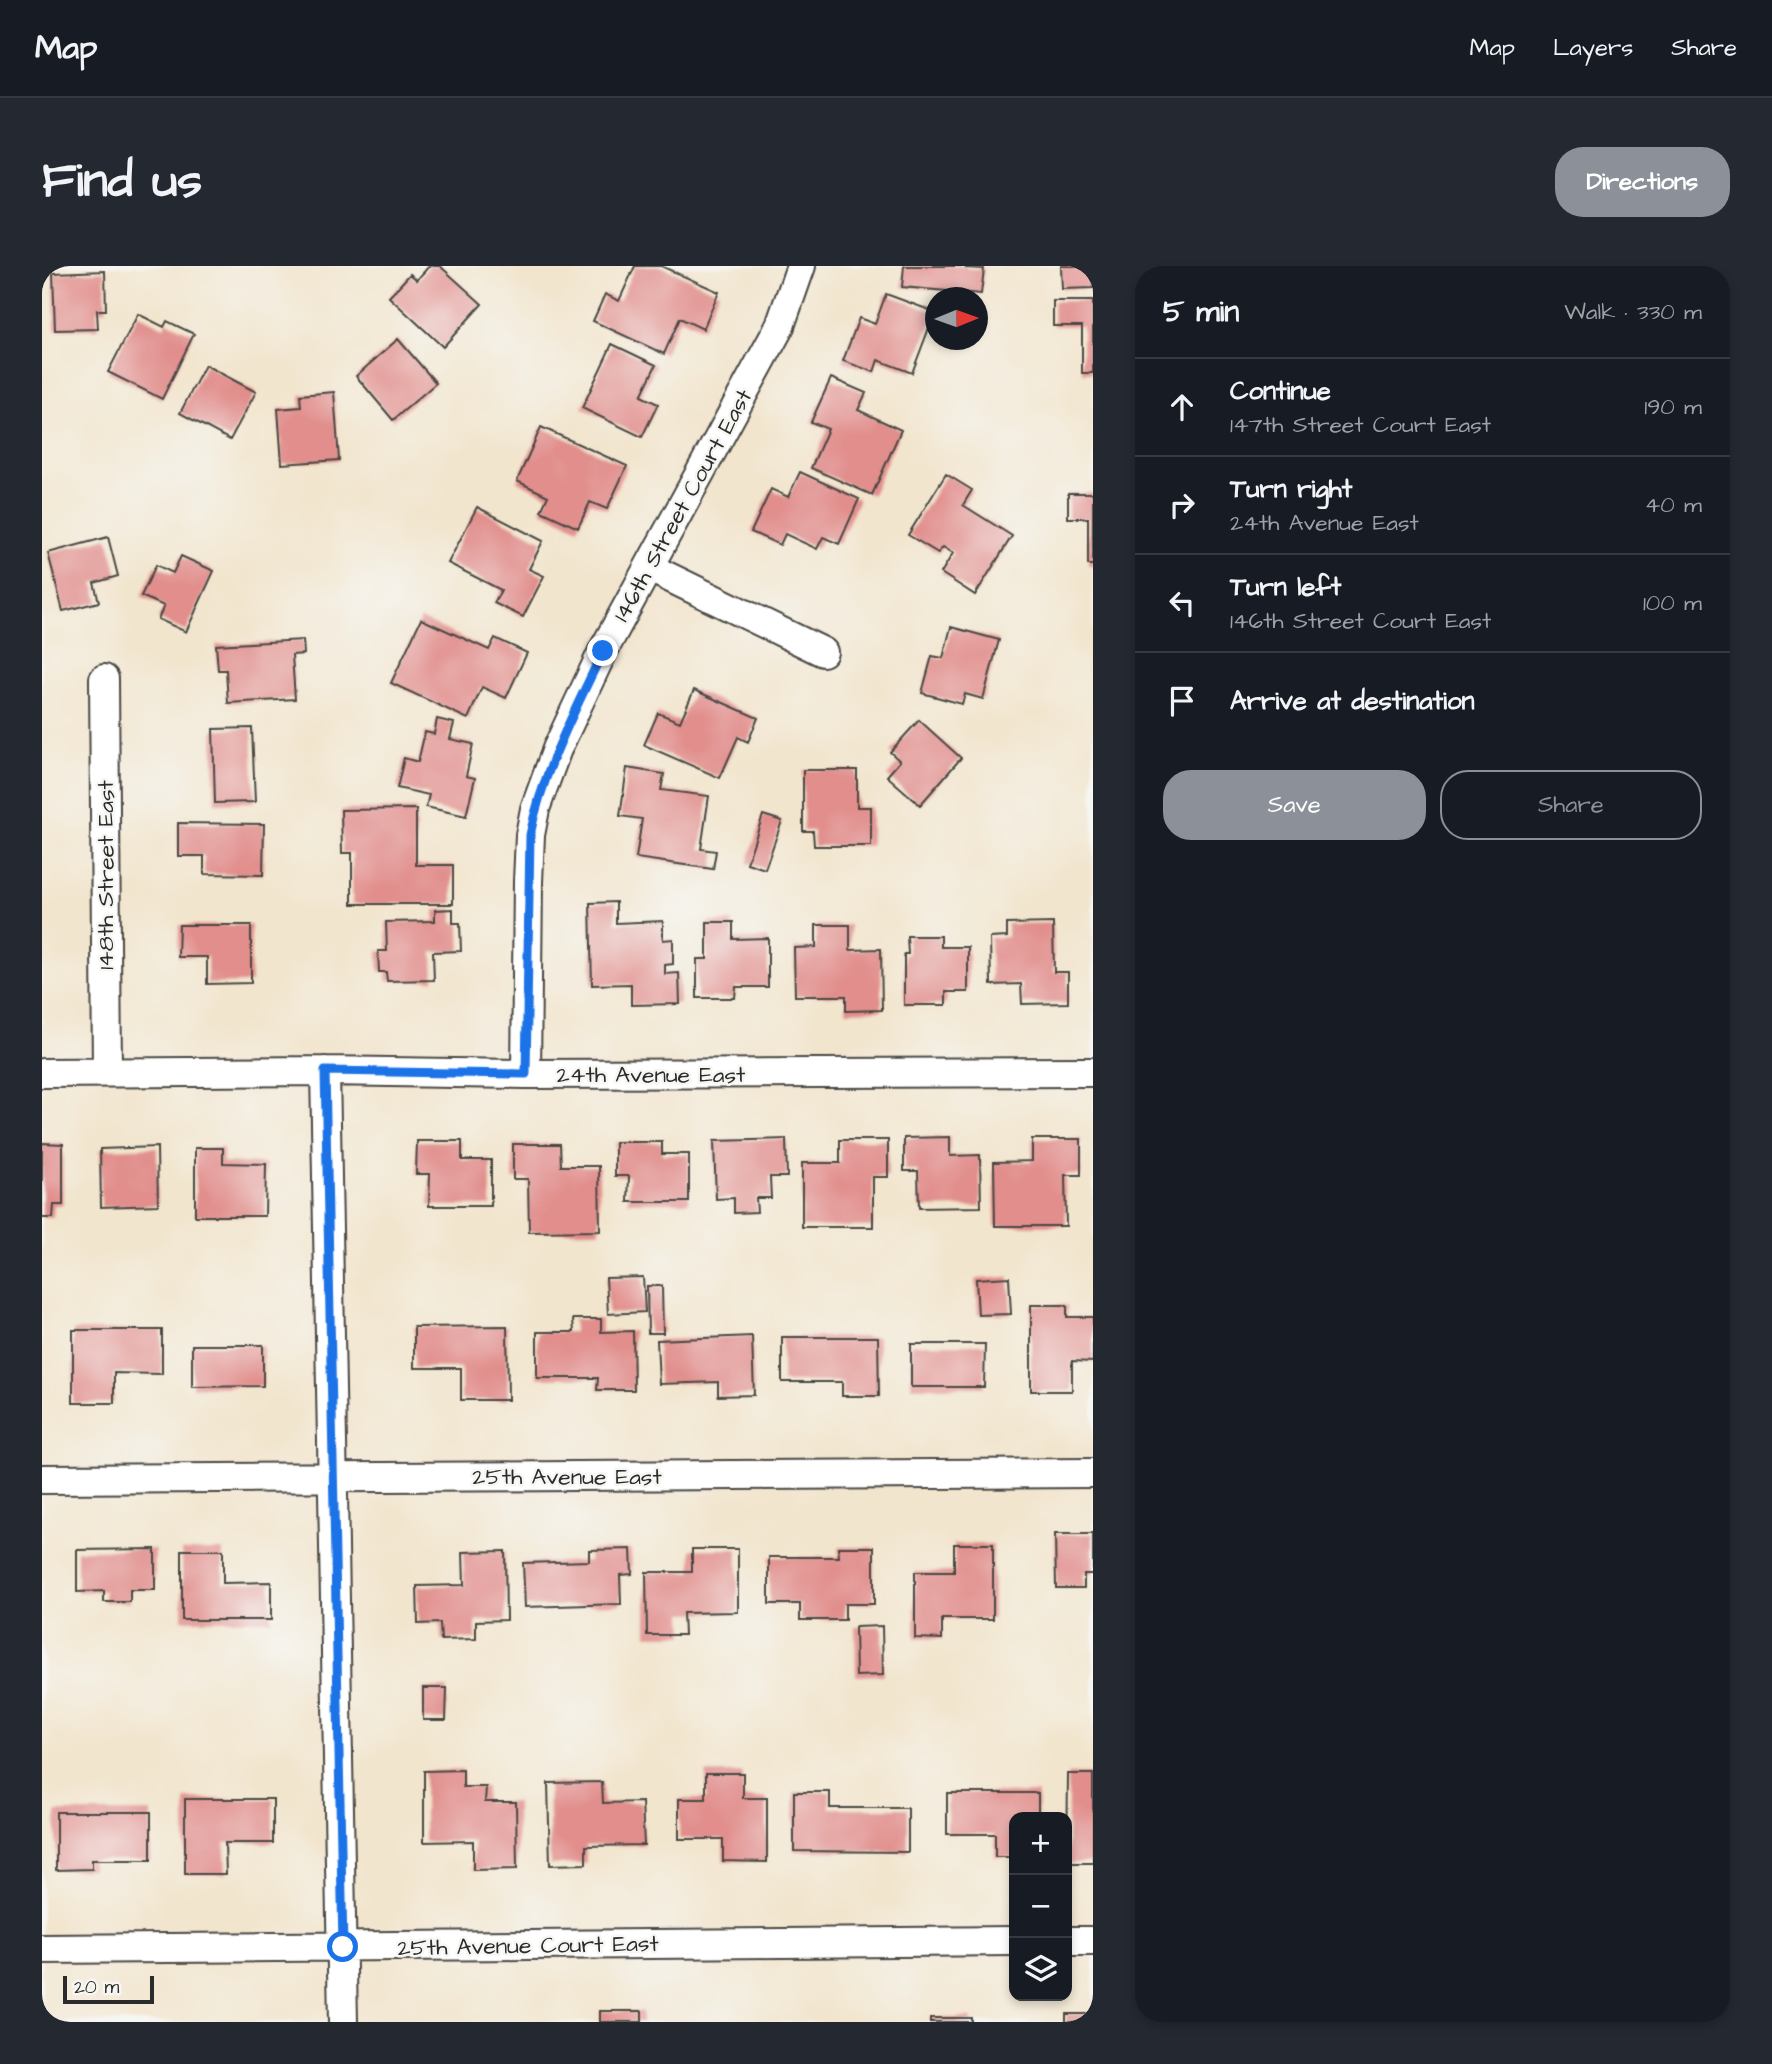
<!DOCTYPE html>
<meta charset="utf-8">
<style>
:root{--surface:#171b24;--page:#242831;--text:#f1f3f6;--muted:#9ea1a6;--line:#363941;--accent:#8c9099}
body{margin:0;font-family:"Architects Daughter",sans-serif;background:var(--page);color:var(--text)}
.controls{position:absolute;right:21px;bottom:21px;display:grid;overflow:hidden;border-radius:14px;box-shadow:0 4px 10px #0003}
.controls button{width:63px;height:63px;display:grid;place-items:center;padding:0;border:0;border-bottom:2px solid var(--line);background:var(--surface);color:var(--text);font:35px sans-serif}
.compass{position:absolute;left:883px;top:21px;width:63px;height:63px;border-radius:50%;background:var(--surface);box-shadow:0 4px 10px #0003;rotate:89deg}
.scale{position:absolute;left:21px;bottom:18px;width:91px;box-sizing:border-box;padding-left:7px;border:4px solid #2b2b2b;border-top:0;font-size:19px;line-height:24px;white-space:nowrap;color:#2b2b2b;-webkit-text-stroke:5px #f6f6f2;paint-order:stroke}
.stop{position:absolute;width:21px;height:21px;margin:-16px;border:5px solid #1a73e8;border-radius:50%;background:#fff}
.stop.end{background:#1a73e8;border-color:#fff;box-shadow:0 2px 7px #0008}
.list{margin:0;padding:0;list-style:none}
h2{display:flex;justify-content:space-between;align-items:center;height:91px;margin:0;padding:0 28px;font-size:30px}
h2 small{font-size:23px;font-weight:400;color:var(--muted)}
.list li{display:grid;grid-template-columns:46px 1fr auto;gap:21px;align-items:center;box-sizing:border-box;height:98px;padding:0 28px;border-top:2px solid var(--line)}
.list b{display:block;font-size:26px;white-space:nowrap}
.list p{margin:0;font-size:23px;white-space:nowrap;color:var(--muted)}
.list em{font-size:23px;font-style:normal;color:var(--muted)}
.actions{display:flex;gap:14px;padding:21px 28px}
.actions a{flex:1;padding:16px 0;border:2px solid var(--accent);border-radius:28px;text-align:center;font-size:24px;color:var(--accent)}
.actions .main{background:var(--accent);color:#fff}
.icon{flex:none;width:38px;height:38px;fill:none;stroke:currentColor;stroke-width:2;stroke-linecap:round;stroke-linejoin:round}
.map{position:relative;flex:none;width:1051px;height:1756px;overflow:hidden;border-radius:28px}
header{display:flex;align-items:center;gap:42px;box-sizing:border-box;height:98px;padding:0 35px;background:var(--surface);border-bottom:2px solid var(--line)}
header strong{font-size:33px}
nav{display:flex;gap:38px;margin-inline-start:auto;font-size:24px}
.intro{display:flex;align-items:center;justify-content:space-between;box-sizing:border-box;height:168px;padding:0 42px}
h1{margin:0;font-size:49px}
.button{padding:18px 32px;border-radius:28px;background:var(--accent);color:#fff;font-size:24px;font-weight:700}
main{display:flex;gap:42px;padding:0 42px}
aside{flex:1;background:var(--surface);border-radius:28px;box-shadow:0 4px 10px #0003}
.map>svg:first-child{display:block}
</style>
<header>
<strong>Map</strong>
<nav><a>Map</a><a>Layers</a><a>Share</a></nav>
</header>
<div class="intro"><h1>Find us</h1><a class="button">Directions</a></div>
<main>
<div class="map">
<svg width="1051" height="1756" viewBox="0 0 1051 1756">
<rect width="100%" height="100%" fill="#f6f6f2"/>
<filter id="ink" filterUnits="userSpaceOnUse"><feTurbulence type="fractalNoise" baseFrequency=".0143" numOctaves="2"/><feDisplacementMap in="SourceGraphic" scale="14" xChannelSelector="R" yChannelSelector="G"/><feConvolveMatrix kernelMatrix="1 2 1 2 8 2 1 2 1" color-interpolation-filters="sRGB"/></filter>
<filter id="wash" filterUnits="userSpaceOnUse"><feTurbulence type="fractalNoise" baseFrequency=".00686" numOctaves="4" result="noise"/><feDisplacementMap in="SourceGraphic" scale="28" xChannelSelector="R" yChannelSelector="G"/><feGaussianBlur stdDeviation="1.57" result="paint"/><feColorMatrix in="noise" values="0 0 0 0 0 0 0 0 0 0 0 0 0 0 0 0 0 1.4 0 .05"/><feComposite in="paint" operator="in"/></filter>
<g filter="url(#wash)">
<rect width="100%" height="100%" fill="#f2e5ce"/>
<g id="blocks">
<path fill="#e18e8c" d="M 387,0 L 398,0 L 440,38 L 401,81 L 347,31 L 368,8 L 375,14 Z
M 593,0 L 619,0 L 677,26 L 661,63 L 638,52 L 622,88 L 551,55 L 563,28 L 577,35 Z
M 862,0 L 925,0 L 924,2 L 942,3 L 939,28 L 860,21 Z
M 1019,0 L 1051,0 L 1051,22 L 1020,23 Z
M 63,5 L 64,44 L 55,44 L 56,63 L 13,64 L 11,7 Z
M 844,28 L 893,46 L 870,107 L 836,94 L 832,106 L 801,95 L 817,52 L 833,58 Z
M 1011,35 L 1051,35 L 1051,107 L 1040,107 L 1040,60 L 1011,60 Z
M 96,48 L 122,61 L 125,55 L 152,68 L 120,133 L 66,106 Z
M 356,73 L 394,117 L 351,154 L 314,110 Z
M 570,78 L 614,99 L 599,130 L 616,138 L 600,171 L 540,142 Z
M 163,99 L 214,126 L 188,174 L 138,147 Z
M 789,112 L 824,127 L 816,144 L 859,164 L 830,229 L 769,202 L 786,163 L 769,156 Z
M 292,126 L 297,194 L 240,198 L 236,143 L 259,141 L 258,129 Z
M 499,161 L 585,200 L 565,243 L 548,236 L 536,262 L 499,245 L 506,230 L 475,215 Z
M 758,206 L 817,233 L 797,278 L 781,271 L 775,283 L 743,268 L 738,279 L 709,266 L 729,223 L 746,231 Z
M 904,208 L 930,224 L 921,239 L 970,270 L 933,329 L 899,307 L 911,287 L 901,281 L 896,287 L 866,269 Z
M 1026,227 L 1051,227 L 1051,299 L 1046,299 L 1046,252 L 1026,252 Z
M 435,241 L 501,275 L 487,303 L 502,310 L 481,351 L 452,337 L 459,324 L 406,297 Z
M 66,271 L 76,310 L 52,317 L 57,336 L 21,345 L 6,287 Z
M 139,290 L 172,305 L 144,366 L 116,353 L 122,340 L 99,330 L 114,299 L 131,307 Z
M 379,353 L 447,384 L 453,372 L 485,387 L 464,432 L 440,421 L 426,453 L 349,417 Z
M 909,361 L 957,374 L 941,433 L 923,428 L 920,438 L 880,427 L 890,390 L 901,392 Z
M 261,374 L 262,388 L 250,389 L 253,433 L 186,437 L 184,404 L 176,404 L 174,379 Z
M 652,424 L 716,452 L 706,476 L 696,471 L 678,512 L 602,479 L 616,447 L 638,456 Z
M 395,453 L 412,457 L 408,473 L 431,478 L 424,510 L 433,512 L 424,550 L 384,541 L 387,529 L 355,522 L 362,492 L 376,496 L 383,466 L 392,468 Z
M 877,454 L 919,492 L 878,539 L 845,510 L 858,495 L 848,486 Z
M 210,462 L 213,536 L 173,537 L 171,463 Z
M 585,502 L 622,508 L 619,524 L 667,530 L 659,583 L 674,585 L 671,603 L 594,592 L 600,553 L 578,550 Z
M 761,504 L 815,504 L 815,541 L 829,541 L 829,580 L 772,580 L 771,565 L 761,565 Z
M 374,543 L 374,599 L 411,599 L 411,638 L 310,638 L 310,587 L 300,587 L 299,544 Z
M 721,549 L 740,555 L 723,603 L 705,597 Z
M 136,557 L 222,558 L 221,609 L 162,608 L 162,590 L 136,590 Z
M 574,636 L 574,657 L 621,655 L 621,674 L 631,673 L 631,698 L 623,699 L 623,708 L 637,707 L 638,738 L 589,739 L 589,718 L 550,719 L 548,637 Z
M 411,643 L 411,657 L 418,657 L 419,685 L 391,686 L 392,714 L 345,715 L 344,706 L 337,706 L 336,685 L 345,685 L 344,656 L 393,655 L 393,644 Z
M 665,656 L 691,656 L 691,673 L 726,672 L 726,721 L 694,721 L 693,732 L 655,732 L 655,693 L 665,693 Z
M 1011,657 L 1012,706 L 1026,706 L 1026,737 L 980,738 L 979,718 L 949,719 L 948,672 L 965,671 L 965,658 Z
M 137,659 L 209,659 L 209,717 L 165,718 L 165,691 L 136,691 Z
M 774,659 L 808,659 L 808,684 L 839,683 L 840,744 L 804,745 L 804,730 L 753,730 L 752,682 L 774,681 Z
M 865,670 L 899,670 L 899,681 L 926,681 L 926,726 L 904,726 L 904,739 L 862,739 L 862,688 L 866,688 Z
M 908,871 L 908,890 L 938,889 L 939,941 L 877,942 L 876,905 L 862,905 L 862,872 Z
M 744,873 L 745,911 L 728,911 L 729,932 L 714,932 L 715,946 L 692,947 L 692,932 L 674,933 L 672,875 Z
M 990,873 L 1039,873 L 1039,909 L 1023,909 L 1024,960 L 953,960 L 952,896 L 990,895 Z
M 798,874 L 846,874 L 846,911 L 831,911 L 831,961 L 760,961 L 760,897 L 798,897 Z
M 375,875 L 420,875 L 420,894 L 449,894 L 449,940 L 387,940 L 388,908 L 374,908 Z
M 573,876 L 620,876 L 620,888 L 647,888 L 647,936 L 586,936 L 587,910 L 573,910 Z
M 0,877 L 21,878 L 21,939 L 12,939 L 11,952 L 0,952 Z
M 471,878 L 518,878 L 519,900 L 557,900 L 558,965 L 487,966 L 486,913 L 471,913 Z
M 115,881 L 116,939 L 59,941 L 58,883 Z
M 153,882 L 181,882 L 181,897 L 224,898 L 223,950 L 153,950 Z
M 601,1011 L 603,1046 L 566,1048 L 564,1012 Z
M 967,1011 L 969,1048 L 936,1049 L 934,1013 Z
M 605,1020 L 620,1020 L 621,1067 L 606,1067 Z
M 989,1039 L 1025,1039 L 1025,1051 L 1051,1051 L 1051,1096 L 1030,1095 L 1030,1125 L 989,1125 Z
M 531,1053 L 559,1053 L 559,1066 L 591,1065 L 592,1124 L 555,1124 L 556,1112 L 495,1112 L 495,1066 L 532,1066 Z
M 465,1060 L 466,1134 L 419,1134 L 419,1102 L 372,1102 L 372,1061 Z
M 31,1064 L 120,1064 L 120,1108 L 72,1107 L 72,1137 L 31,1137 Z
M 710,1070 L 712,1129 L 676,1130 L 676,1116 L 617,1118 L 615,1074 Z
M 740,1071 L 836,1071 L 837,1130 L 800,1130 L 800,1116 L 740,1116 Z
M 869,1078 L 943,1078 L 942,1121 L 869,1121 Z
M 150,1079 L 221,1079 L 221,1120 L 150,1121 Z
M 1013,1268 L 1051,1268 L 1051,1308 L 1042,1308 L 1042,1322 L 1014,1322 Z
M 912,1278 L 951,1278 L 951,1353 L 900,1353 L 900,1373 L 873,1372 L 873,1306 L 912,1306 Z
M 796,1281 L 832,1281 L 832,1338 L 803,1338 L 803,1354 L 758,1354 L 758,1338 L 727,1338 L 727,1291 L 797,1291 Z
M 113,1283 L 113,1324 L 88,1324 L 88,1336 L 62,1336 L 62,1325 L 35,1326 L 35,1284 Z
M 589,1283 L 590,1308 L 578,1309 L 579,1338 L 483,1341 L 481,1297 L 547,1295 L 547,1284 Z
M 650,1283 L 696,1283 L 696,1346 L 641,1347 L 642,1369 L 605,1369 L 604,1306 L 650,1306 Z
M 140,1284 L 181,1284 L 181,1317 L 229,1316 L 229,1354 L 140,1354 Z
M 463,1285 L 464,1354 L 434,1355 L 434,1373 L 399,1374 L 398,1357 L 376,1358 L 375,1320 L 422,1319 L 421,1286 Z
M 840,1360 L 841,1409 L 814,1410 L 813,1361 Z
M 381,1422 L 405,1422 L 404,1454 L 381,1454 Z
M 421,1504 L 421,1521 L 444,1521 L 443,1536 L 474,1536 L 475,1603 L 431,1604 L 431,1575 L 382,1576 L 382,1505 Z
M 664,1507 L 701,1507 L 701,1532 L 725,1532 L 725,1596 L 681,1595 L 681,1573 L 637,1573 L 637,1533 L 664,1533 Z
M 1026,1508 L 1051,1508 L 1051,1597 L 1025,1597 Z
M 560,1516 L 561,1537 L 600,1536 L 602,1579 L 544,1580 L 544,1598 L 508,1599 L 506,1517 Z
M 752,1526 L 788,1526 L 788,1542 L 866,1542 L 866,1586 L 752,1585 Z
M 905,1527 L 996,1527 L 996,1551 L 972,1551 L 972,1591 L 953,1591 L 953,1568 L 905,1568 Z
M 143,1533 L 231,1533 L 231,1577 L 183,1577 L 184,1608 L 143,1608 Z
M 14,1546 L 109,1546 L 109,1594 L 50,1594 L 50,1603 L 14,1604 Z
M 558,1745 L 600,1745 L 600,1756 L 558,1756 Z
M 1024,1748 L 1051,1748 L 1051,1756 L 1024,1756 Z
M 888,1752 L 929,1752 L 929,1756 L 888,1756 Z"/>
</g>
</g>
<g filter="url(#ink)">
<use href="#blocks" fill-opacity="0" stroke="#494743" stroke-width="2"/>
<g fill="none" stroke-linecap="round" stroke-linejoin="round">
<g stroke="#494743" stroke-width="32">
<path id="street" d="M 608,302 L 781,386
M 62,413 L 65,806
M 283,805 L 301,1756
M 0,807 L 283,805 L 484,808 L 1051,806
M 484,808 L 486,616 L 488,569 L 493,543 L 515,483 L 561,385 L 738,60 L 759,0
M 0,1213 L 1051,1207
M 1025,1675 L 1051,1675
M 0,1683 L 972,1675"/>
</g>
<use href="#street" stroke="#fff" stroke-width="28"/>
</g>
</g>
<g fill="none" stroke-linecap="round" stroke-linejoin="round" filter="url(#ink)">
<path stroke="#1a73e8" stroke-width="9" d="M 301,1681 L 283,805 L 484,808 L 488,569 C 501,504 533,445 561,385"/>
</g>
<g text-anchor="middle" stroke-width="5" stroke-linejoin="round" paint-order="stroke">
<g font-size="23" fill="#2b2b2b" stroke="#f6f6f2">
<text transform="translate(640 239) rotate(-61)" y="8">146th Street Court East</text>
<text transform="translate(63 609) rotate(-90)" y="8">148th Street East</text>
<text x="609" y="816">24th Avenue East</text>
<text x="525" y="1218">25th Avenue East</text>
<text transform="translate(486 1679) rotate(-1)" y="8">25th Avenue Court East</text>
</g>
</g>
</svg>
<div class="controls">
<button>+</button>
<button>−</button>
<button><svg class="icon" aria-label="layers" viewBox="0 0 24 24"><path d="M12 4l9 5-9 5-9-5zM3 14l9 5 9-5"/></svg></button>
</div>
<svg class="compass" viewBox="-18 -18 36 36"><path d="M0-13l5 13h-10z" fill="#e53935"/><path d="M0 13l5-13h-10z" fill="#9ea1a6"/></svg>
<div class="scale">20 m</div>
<div class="stop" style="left:301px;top:1681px"></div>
<div class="stop end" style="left:561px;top:385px"></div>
</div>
<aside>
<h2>5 min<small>Walk · 330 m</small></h2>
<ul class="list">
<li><svg class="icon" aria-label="ahead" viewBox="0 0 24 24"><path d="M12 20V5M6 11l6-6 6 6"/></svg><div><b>Continue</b><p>147th Street Court East</p></div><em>190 m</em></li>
<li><svg class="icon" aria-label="right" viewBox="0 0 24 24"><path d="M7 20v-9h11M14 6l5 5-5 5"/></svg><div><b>Turn right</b><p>24th Avenue East</p></div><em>40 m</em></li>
<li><svg class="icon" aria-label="left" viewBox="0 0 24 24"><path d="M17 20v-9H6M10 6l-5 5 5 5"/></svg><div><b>Turn left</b><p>146th Street Court East</p></div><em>100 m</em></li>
<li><svg class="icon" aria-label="arrive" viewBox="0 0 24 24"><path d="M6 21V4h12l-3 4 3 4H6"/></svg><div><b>Arrive at destination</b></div></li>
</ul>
<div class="actions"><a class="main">Save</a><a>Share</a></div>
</aside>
</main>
